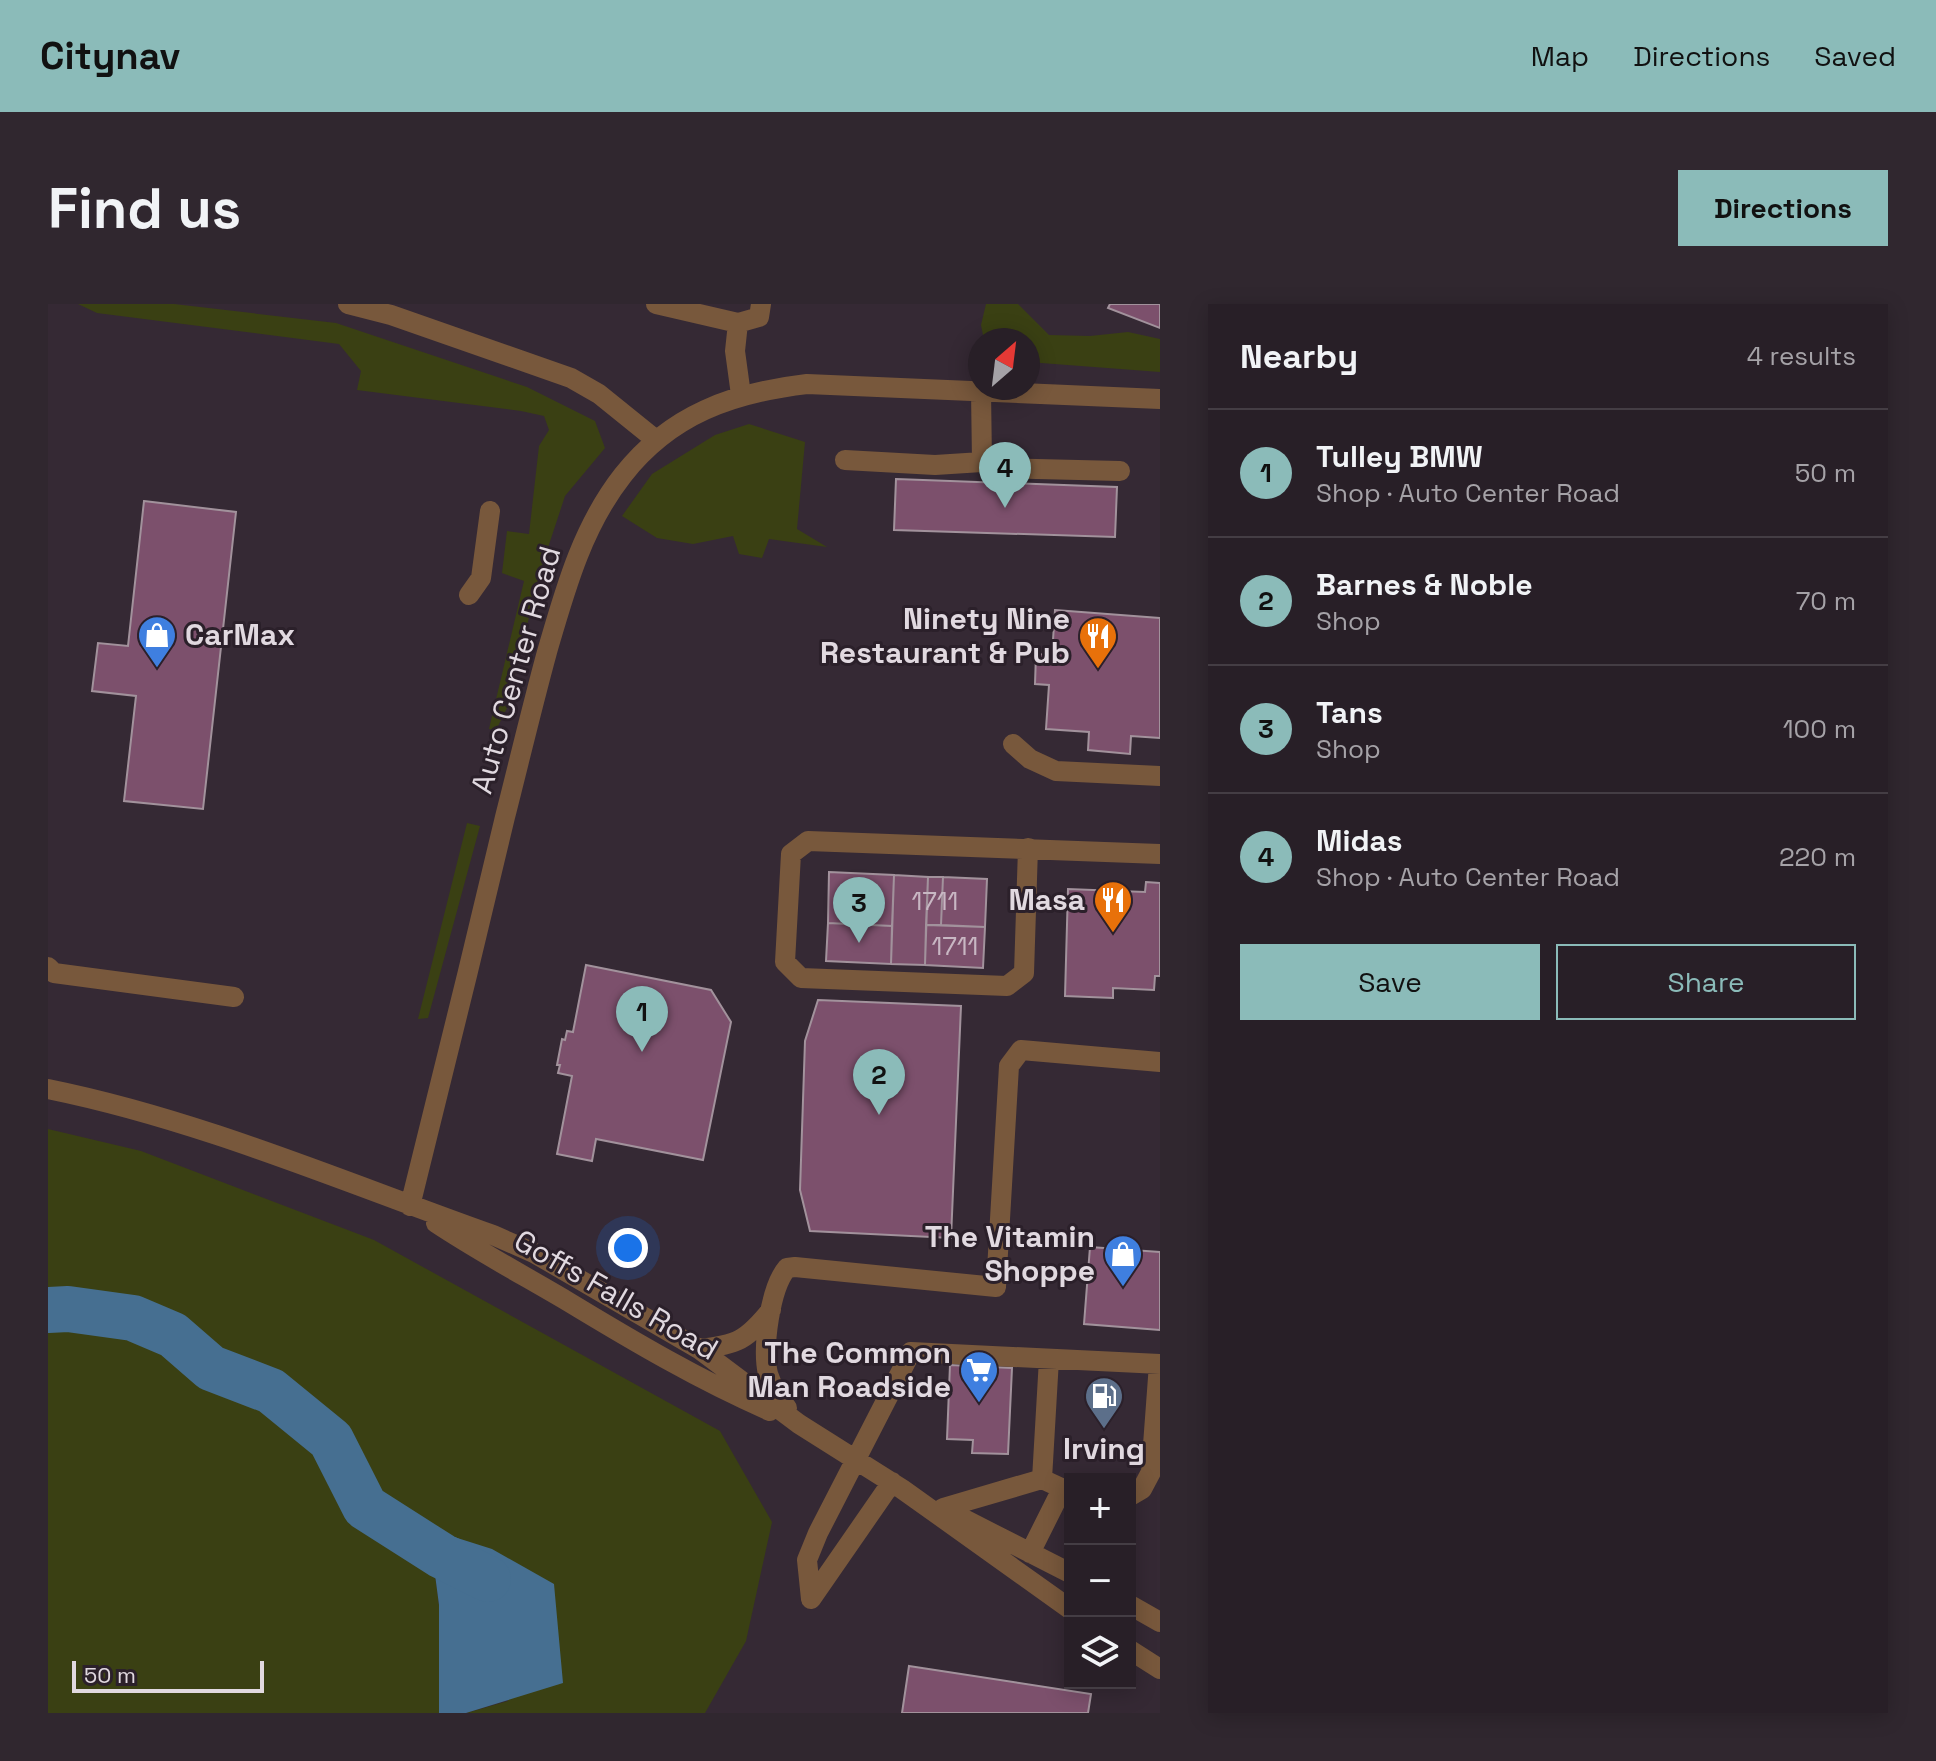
<!DOCTYPE html>
<meta charset="utf-8">
<style>
:root{--surface:#281f27;--page:#30272f;--text:#f1f3f6;--muted:#a5a2a7;--line:#443d44;--accent:#8bbbb9}
body{margin:0;font-family:"Space Grotesk",sans-serif;background:var(--page);color:var(--text)}
.controls{position:absolute;right:24px;bottom:24px;display:grid;overflow:hidden;border-radius:0px;box-shadow:0 4px 20px #0003}
.controls button{width:72px;height:72px;display:grid;place-items:center;padding:0;border:0;border-bottom:2px solid var(--line);background:var(--surface);color:var(--text);font:40px sans-serif}
.compass{position:absolute;left:920px;top:24px;width:72px;height:72px;border-radius:50%;background:var(--surface);box-shadow:0 4px 20px #0003;rotate:28deg}
.scale{position:absolute;left:24px;bottom:20px;width:192px;box-sizing:border-box;padding-left:8px;border:4px solid #e1d9e0;border-top:0;font-size:22px;line-height:28px;white-space:nowrap;color:#e1d9e0;-webkit-text-stroke:6px #2b202a;paint-order:stroke}
.you{position:absolute;left:580px;top:944px;width:28px;height:28px;margin:-20px;border:6px solid #fff;border-radius:50%;background:#1a73e8;box-shadow:0 0 0 12px #1a73e833}
.badge{display:grid;place-items:center;width:52px;height:52px;border-radius:50%;background:var(--accent);color:#111;font-size:26px;font-weight:700}
.pin{position:absolute;translate:-50% -66px;filter:drop-shadow(0 2px 4px #0008)}
.pin::after{content:'';position:absolute;top:42px;width:28px;height:24px;background:inherit;clip-path:polygon(0 0,100% 0,50% 100%)}
.list{margin:0;padding:0;list-style:none}
h2{display:flex;justify-content:space-between;align-items:center;height:104px;margin:0;padding:0 32px;font-size:34px}
h2 small{font-size:26px;font-weight:400;color:var(--muted)}
.list li{display:grid;grid-template-columns:52px 1fr auto;gap:24px;align-items:center;box-sizing:border-box;height:128px;padding:0 32px;border-top:2px solid var(--line)}
.list b{display:block;font-size:30px;white-space:nowrap}
.list p{margin:0;font-size:26px;white-space:nowrap;color:var(--muted)}
.list em{font-size:26px;font-style:normal;color:var(--muted)}
.actions{display:flex;gap:16px;padding:24px 32px}
.actions a{flex:1;padding:18px 0;border:2px solid var(--accent);border-radius:0px;text-align:center;font-size:28px;color:var(--accent)}
.actions .main{background:var(--accent);color:#111}
.icon{flex:none;width:44px;height:44px;fill:none;stroke:currentColor;stroke-width:2;stroke-linecap:round;stroke-linejoin:round}
.map{position:relative;flex:none;width:1112px;height:1409px;overflow:hidden;border-radius:0px}
header{display:flex;align-items:center;gap:48px;box-sizing:border-box;height:112px;padding:0 40px;background:var(--accent);color:#111}
header strong{font-size:38px}
nav{display:flex;gap:44px;margin-inline-start:auto;font-size:28px}
.intro{display:flex;align-items:center;justify-content:space-between;box-sizing:border-box;height:192px;padding:0 48px}
h1{margin:0;font-size:56px}
.button{padding:20px 36px;border-radius:0px;background:var(--accent);color:#111;font-size:28px;font-weight:700}
main{display:flex;gap:48px;padding:0 48px}
aside{flex:1;background:var(--surface);border-radius:0px;box-shadow:0 4px 20px #0003}
.map>svg:first-child{display:block}
</style>
<header>
<strong>Citynav</strong>
<nav><a>Map</a><a>Directions</a><a>Saved</a></nav>
</header>
<div class="intro"><h1>Find us</h1><a class="button">Directions</a></div>
<main>
<div class="map">
<svg width="1112" height="1409" viewBox="0 0 1112 1409">
<rect width="100%" height="100%" fill="#352934"/>
<path fill="#3a4013" d="M 30,0 L 126,0 L 288,19 L 479,83 L 547,117 L 557,144 L 517,192 L 492,268 L 459,404 L 448,426 L 441,425 L 476,277 L 454,269 L 459,227 L 481,230 L 491,142 L 501,126 L 496,112 L 473,107 L 309,86 L 313,67 L 291,40 L 49,9 Z
M 938,0 L 970,0 L 1001,31 L 1042,32 L 1080,28 L 1112,35 L 1112,68 L 980,58 L 980,36 L 936,36 L 933,21 Z
M 701,120 L 757,138 L 749,225 L 779,243 L 721,235 L 714,254 L 691,250 L 685,232 L 645,240 L 609,234 L 574,212 L 604,170 L 667,131 Z
M 419,519 L 432,522 L 380,714 L 370,715 Z
M 0,825 L 93,847 L 326,936 L 672,1127 L 724,1218 L 698,1337 L 657,1409 L 418,1409 L 460,1397 L 381,1225 L 391,1301 L 391,1409 L 0,1409 Z"/>
<path fill="#466f91" d="M 381,1225 L 444,1245 L 506,1280 L 515,1379 L 418,1409 L 391,1409 L 391,1301 Z"/>
<g fill="none" stroke-linecap="round" stroke-linejoin="round">
<path stroke="#466f91" stroke-width="46" d="M 0,1006 L 20,1005 L 85,1014 L 125,1031 L 163,1064 L 223,1087 L 283,1136 L 317,1203 L 394,1252 L 440,1275"/>
</g>
<path fill="#7c506c" stroke="#a2929c" stroke-width="2" d="M 1062,0 L 1112,0 L 1112,24 L 1060,4 Z
M 848,175 L 1069,183 L 1067,233 L 846,226 Z
M 96,197 L 188,208 L 155,505 L 76,497 L 88,392 L 44,387 L 50,339 L 80,342 Z
M 1007,306 L 1112,314 L 1112,434 L 1083,432 L 1082,450 L 1040,446 L 1041,428 L 998,425 L 1001,381 L 987,380 L 988,350 L 1004,351 Z
M 781,568 L 846,571 L 844,622 L 780,619 Z
M 846,571 L 880,573 L 877,661 L 843,660 Z
M 880,573 L 895,573 L 893,621 L 878,621 Z
M 895,573 L 939,575 L 937,623 L 893,621 Z
M 1098,578 L 1112,579 L 1112,672 L 1107,672 L 1106,686 L 1065,684 L 1065,694 L 1017,692 L 1020,585 L 1097,588 Z
M 780,619 L 844,622 L 843,660 L 778,657 Z
M 878,621 L 937,623 L 935,664 L 877,661 Z
M 538,661 L 663,686 L 683,718 L 655,856 L 548,835 L 544,857 L 509,850 L 524,772 L 510,769 L 512,761 L 509,761 L 514,735 L 517,736 L 519,727 L 525,728 Z
M 770,696 L 913,702 L 903,934 L 762,927 L 752,886 L 757,737 Z
M 1042,943 L 1112,948 L 1112,1026 L 1036,1020 Z
M 902,1061 L 964,1064 L 960,1150 L 924,1149 L 925,1136 L 899,1135 Z
M 861,1362 L 1043,1390 L 1040,1409 L 854,1409 Z"/>
<g fill="none" stroke-linecap="round" stroke-linejoin="round">
<path stroke="#78583c" stroke-width="20" d="M 300,0 L 343,11 L 523,74 L 551,90 L 608,136
M 608,0 L 690,19
M 933,87 L 934,158 L 952,164 L 1072,167
M 693,91 L 687,47 L 690,19 L 711,13 L 713,0
M 797,156 L 887,161 L 934,158
M 421,291 L 433,274 L 442,207
M 965,440 L 982,455 L 1008,467 L 1112,472
M 980,544 L 976,669 L 959,682 L 753,674 L 737,658 L 743,550 L 760,537 L 1112,550
M 0,663 L 6,669 L 186,693
M 0,785 C 153,816 298,879 445,931 L 486,949 L 651,1045 L 751,1120 L 854,1185 L 1022,1305
M 362,902 C 395,772 426,643 457,513 C 471,458 484,403 499,348 C 517,286 534,223 575,171 C 623,110 684,89 759,80 L 1112,95
M 388,919 C 430,947 475,971 519,997 C 585,1037 651,1076 722,1107
M 651,1045 C 689,1041 699,1036 723,1006
M 1001,1055 L 994,1175 L 1022,1188
M 739,1104 C 731,1095 724,1082 720,1070 C 714,1044 722,984 739,964 L 747,963 L 948,983 L 961,762 L 973,746 L 1112,758
M 1082,1192 L 1094,1185 L 1103,1168 L 1111,1060
M 895,1204 L 994,1175
M 908,1211 L 1022,1269
M 982,1249 L 1014,1185
M 763,1295 L 759,1256 L 770,1229 L 863,1048 L 1112,1060
M 763,1295 L 844,1178
M 1082,1301 L 1112,1318
M 1082,1346 L 1112,1365"/>
</g>
<defs>
<g id="shop-pin" transform="scale(2)"><path d="M0 17L-7.5 6A9.5 9.5 0 1 1 7.5 6Z" fill="#3f7fe0" stroke="#2b202a"/><path d="M-5-2.5h2.3a2.7 3.5 0 0 1 5.4 0H5L5.5 6h-11ZM-1.5-2.5h3a1.5 2.3 0 0 0-3 0Z" fill="#fff"/></g>
<g id="restaurant-pin" transform="scale(2)"><path d="M0 17L-7.5 6A9.5 9.5 0 1 1 7.5 6Z" fill="#e8710a" stroke="#2b202a"/><path d="M-5-6h1v4h1v-4h1v4h1v-4h1v5L-1.5 .5V6h-2V.5L-5-1ZM5-6V6H3V1.5H1.5Q1.5-4 5-6Z" fill="#fff"/></g>
<g id="supermarket-pin" transform="scale(2)"><path d="M0 17L-7.5 6A9.5 9.5 0 1 1 7.5 6Z" fill="#3f7fe0" stroke="#2b202a"/><path d="M-6-5.5h2.5l.6 2H6L4.5 2H-2.5L-4.4-4H-6ZM-1.5 3.2a1.3 1.3 0 1 0 .1 0ZM3 3.2a1.3 1.3 0 1 0 .1 0Z" fill="#fff"/></g>
<g id="fuel-pin" transform="scale(2)"><path d="M0 17L-7.5 6A9.5 9.5 0 1 1 7.5 6Z" fill="#5c6f8a" stroke="#2b202a"/><path d="M-5.5-6h7V0h2V4h1.3V-2.5L3-4.5l.8-.8L6-3V5H2.5V1h-1V6h-7ZM-4.2-4.7v3.2H.2V-4.7Z" fill="#fff"/></g>
</defs>
<g fill-rule="evenodd">
<use href="#shop-pin" x="109" y="331"/>
<use href="#restaurant-pin" x="1050" y="332"/>
<use href="#restaurant-pin" x="1065" y="596"/>
<use href="#shop-pin" x="1075" y="950"/>
<use href="#supermarket-pin" x="931" y="1066"/>
<use href="#fuel-pin" x="1056" y="1092"/>
</g>
<g text-anchor="middle" stroke-width="6" stroke-linejoin="round" paint-order="stroke">
<g font-size="26" fill="#c8b7c3">
<text x="887" y="606">1711</text>
<text x="907" y="651">1711</text>
</g>
<g font-size="30" font-weight="bold" fill="#e1d9e0" stroke="#2b202a" text-anchor="end">
<text x="1022" y="325">Ninety Nine<tspan x="1022" dy="34">Restaurant &amp; Pub</tspan></text>
<text x="137" y="341" text-anchor="start">CarMax</text>
<text x="1037" y="606">Masa</text>
<text x="1047" y="943">The Vitamin<tspan x="1047" dy="34">Shoppe</tspan></text>
<text x="903" y="1059">The Common<tspan x="903" dy="34">Man Roadside</tspan></text>
<text x="1056" y="1155" text-anchor="middle">Irving</text>
</g>
<g font-size="30" fill="#e1d9e0" stroke="#2b202a">
<text transform="translate(468 366) rotate(-74)" y="10">Auto Center Road</text>
<text transform="translate(568 991) rotate(30)" y="10">Goffs Falls Road</text>
</g>
</g>
</svg>
<div class="controls">
<button>+</button>
<button>−</button>
<button><svg class="icon" aria-label="layers" viewBox="0 0 24 24"><path d="M12 4l9 5-9 5-9-5zM3 14l9 5 9-5"/></svg></button>
</div>
<svg class="compass" viewBox="-18 -18 36 36"><path d="M0-13l5 13h-10z" fill="#e53935"/><path d="M0 13l5-13h-10z" fill="#a5a2a7"/></svg>
<div class="scale">50 m</div>
<div class="you"></div>
<div class="pin badge" style="left:594px;top:748px">1</div>
<div class="pin badge" style="left:831px;top:811px">2</div>
<div class="pin badge" style="left:811px;top:639px">3</div>
<div class="pin badge" style="left:957px;top:204px">4</div>
</div>
<aside>
<h2>Nearby<small>4 results</small></h2>
<ul class="list">
<li><span class="badge">1</span><div><b>Tulley BMW</b><p>Shop · Auto Center Road</p></div><em>50 m</em></li>
<li><span class="badge">2</span><div><b>Barnes &amp; Noble</b><p>Shop</p></div><em>70 m</em></li>
<li><span class="badge">3</span><div><b>Tans</b><p>Shop</p></div><em>100 m</em></li>
<li><span class="badge">4</span><div><b>Midas</b><p>Shop · Auto Center Road</p></div><em>220 m</em></li>
</ul>
<div class="actions"><a class="main">Save</a><a>Share</a></div>
</aside>
</main>
